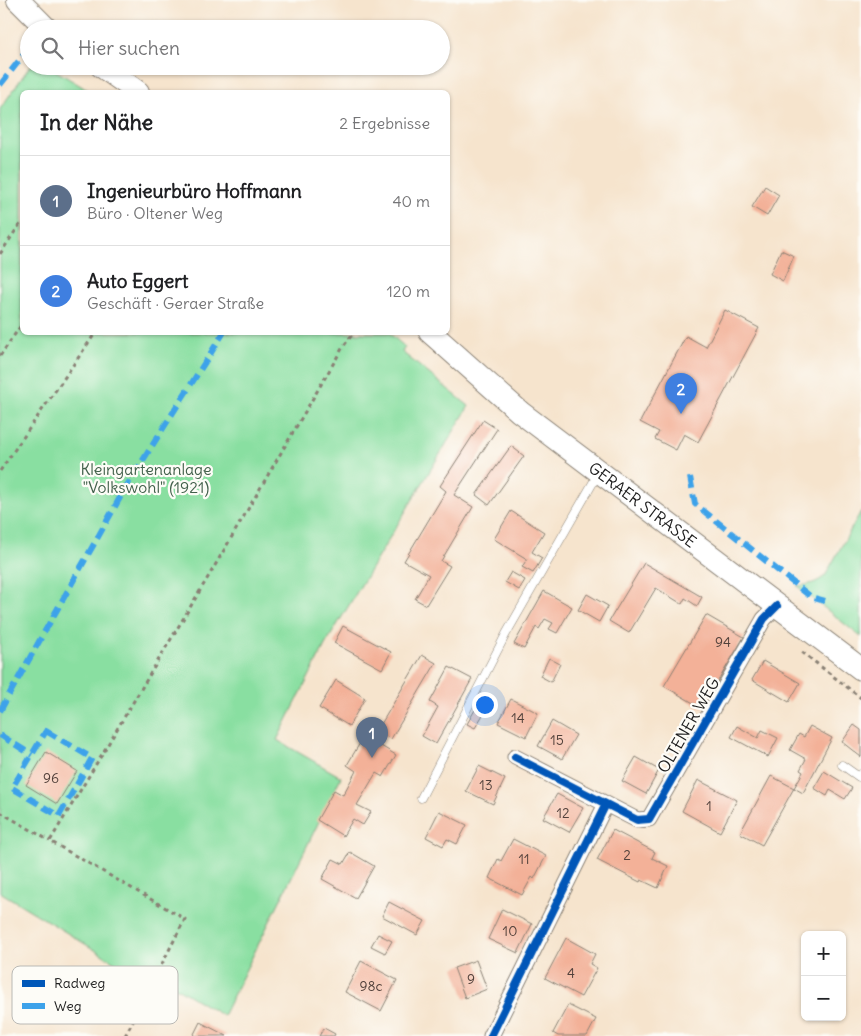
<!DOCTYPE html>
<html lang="de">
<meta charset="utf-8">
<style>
:root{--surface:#fff;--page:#f2f2f2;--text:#202124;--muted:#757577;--line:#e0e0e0;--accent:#b5179e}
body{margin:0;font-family:Delius,sans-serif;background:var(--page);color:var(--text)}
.controls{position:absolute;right:15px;bottom:15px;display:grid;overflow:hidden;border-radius:8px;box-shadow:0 1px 4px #0004}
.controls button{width:45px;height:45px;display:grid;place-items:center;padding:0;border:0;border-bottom:1px solid var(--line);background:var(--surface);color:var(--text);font:25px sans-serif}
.you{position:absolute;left:484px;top:704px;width:18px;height:18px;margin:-12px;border:4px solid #fff;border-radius:50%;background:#1a73e8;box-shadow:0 0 0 8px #1a73e833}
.badge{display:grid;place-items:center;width:32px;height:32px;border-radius:50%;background:var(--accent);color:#fff;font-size:16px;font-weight:700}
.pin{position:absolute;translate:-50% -41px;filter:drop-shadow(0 1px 2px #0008)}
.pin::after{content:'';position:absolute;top:26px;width:18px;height:15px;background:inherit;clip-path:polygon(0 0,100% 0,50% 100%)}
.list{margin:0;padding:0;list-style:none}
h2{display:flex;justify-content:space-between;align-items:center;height:65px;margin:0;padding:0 20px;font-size:21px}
h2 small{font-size:16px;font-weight:400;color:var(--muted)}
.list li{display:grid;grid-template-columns:32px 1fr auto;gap:15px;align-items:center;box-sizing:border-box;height:90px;padding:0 20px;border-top:1px solid var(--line)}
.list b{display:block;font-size:19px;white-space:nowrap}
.list p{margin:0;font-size:16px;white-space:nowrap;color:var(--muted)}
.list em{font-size:16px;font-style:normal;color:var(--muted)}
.icon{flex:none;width:28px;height:28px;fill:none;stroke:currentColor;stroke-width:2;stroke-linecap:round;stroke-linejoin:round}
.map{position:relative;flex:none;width:861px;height:1036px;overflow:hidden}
.search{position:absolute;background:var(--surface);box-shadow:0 1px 4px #0004;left:20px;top:20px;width:430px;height:55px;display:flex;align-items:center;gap:12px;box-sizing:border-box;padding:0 18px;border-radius:28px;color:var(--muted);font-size:19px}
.panel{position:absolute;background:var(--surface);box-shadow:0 1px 4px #0004;left:20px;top:90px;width:430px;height:245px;border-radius:8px}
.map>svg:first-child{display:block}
</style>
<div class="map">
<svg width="861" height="1036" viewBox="0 0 861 1036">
<rect width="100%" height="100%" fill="#fdfcf7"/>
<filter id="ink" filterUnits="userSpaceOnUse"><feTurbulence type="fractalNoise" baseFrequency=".02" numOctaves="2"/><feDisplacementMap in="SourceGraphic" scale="10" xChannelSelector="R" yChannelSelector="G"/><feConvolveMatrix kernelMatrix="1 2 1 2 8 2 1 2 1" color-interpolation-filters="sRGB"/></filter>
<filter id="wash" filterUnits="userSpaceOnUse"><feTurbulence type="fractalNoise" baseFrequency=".0096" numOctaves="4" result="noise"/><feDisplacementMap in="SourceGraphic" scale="20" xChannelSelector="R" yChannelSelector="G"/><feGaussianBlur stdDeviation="1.12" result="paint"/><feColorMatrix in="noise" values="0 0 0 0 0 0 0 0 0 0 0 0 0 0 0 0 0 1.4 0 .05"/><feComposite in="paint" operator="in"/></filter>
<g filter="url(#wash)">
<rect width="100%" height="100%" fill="#f6e4cd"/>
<path fill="#89dfa1" stroke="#527e5e" d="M 30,66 L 48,66 L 91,92 L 22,92 L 22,332 L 389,333 L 405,347 L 402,352 L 469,406 L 325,645 L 277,740 L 341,777 L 223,1016 L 159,977 L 154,986 L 0,892 L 0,109 Z
M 861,511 L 861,637 L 797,586 C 809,585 816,583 825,576 Z"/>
<g id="blocks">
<path fill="#f3b198" d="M 765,186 L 779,195 L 767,216 L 752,207 Z
M 781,250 L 794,256 L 783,281 L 770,274 Z
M 725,310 L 759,328 L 698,442 L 684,434 L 676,450 L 655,439 L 659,432 L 640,422 L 686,336 L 706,347 Z
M 483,420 L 497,429 L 454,495 L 473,507 L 441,561 L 450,566 L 426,605 L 415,599 L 429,575 L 404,561 L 446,491 L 440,486 Z
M 511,446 L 524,456 L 489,505 L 476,495 Z
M 511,511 L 544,532 L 532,552 L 542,558 L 533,573 L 522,567 L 527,559 L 494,539 Z
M 644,563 L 702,597 L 697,606 L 685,598 L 682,604 L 656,588 L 629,633 L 609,621 Z
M 511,572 L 525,580 L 519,590 L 505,582 Z
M 544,591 L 572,607 L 557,633 L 549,629 L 553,623 L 545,619 L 539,629 L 536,627 L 524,649 L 514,644 Z
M 587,594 L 608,606 L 599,622 L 578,610 Z
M 706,615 L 744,637 L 702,708 L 664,686 Z
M 343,626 L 391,652 L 382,669 L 334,643 Z
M 422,655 L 436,663 L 391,739 L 377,731 Z
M 549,658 L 560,664 L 551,682 L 540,676 Z
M 763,661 L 800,683 L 789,702 L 752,680 Z
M 449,667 L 472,679 L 436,744 L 422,736 L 438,707 L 430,702 Z
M 336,680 L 365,698 L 349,726 L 319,708 Z
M 511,699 L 538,713 L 526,737 L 498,723 Z
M 476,708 L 484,713 L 475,728 L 467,724 Z
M 552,721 L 576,735 L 562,759 L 538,746 Z
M 854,725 L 861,730 L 861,757 L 842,742 Z
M 737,726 L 758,738 L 762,730 L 778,738 L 768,757 L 731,737 Z
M 810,726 L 832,738 L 803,793 L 794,788 L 803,772 L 800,770 L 806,759 L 790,750 L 799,734 L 804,737 Z
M 364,736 L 396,755 L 383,777 L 376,773 L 357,805 L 371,812 L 363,825 L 353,819 L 343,836 L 317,820 L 334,790 L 343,795 L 356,771 L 347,765 Z
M 46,752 L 77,771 L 57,804 L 26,785 Z
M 636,757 L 659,770 L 646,794 L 622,781 Z
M 479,766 L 505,779 L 493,804 L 466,791 Z
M 824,771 L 852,788 L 845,799 L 830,790 L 827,796 L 814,788 Z
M 771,776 L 794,788 L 762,845 L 740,833 Z
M 698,780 L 737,800 L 720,832 L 682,811 Z
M 557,794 L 583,808 L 569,832 L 543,818 Z
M 439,811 L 467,825 L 457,844 L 447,839 L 443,846 L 426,837 Z
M 613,830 L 655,852 L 652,858 L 668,866 L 658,888 L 641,880 L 640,882 L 597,860 Z
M 513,839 L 546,856 L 534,879 L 532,877 L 522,895 L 489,878 L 498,859 L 501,861 Z
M 350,852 L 374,866 L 356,898 L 322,879 L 333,859 L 343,864 Z
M 389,902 L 425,921 L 417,935 L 382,916 Z
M 502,909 L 532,924 L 518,953 L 488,939 Z
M 378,934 L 392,941 L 385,953 L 371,946 Z
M 566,938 L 595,954 L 590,964 L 597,968 L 581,997 L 545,978 Z
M 476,960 L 487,989 L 465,998 L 454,968 Z
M 361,961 L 397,980 L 381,1011 L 345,992 Z
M 568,1005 L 596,1019 L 587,1036 L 558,1036 L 553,1033 Z
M 200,1022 L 227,1036 L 193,1036 Z
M 324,1028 L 335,1034 L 334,1036 L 319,1036 Z"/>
</g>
</g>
<g filter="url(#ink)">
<use href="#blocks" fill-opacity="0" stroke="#898074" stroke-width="1"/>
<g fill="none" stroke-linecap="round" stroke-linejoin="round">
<g stroke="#898074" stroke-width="9">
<path id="service" d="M 842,765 L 859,777 L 861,774
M 421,798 L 506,634 L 598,474"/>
</g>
<g stroke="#898074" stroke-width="17">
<path id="minor" d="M 515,757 L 637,820 L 649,819 L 764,619 L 777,606
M 491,1036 L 606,804"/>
</g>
<g stroke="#898074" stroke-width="24">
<g id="secondary">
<path d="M 18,0 L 47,29"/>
<path d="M 101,66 L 138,92"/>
<path id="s1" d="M 430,332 L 520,412 L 861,669"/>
</g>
</g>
<path stroke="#898074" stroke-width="3" stroke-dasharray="4 4" stroke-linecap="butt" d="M 0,254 L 22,221
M 0,356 L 22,324
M 0,471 L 96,332
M 802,652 L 861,698
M 0,812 L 50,841
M 125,1036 L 185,919 L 50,841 L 210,574 L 343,347 L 354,332"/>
<use href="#service" stroke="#fff" stroke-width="8"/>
<use href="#minor" stroke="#fff" stroke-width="15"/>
<use href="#secondary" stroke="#fff" stroke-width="22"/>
<path stroke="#3da2ea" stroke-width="6" stroke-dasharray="12 6" stroke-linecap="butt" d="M 43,29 L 45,27
M 0,85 L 29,48
M 690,477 L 695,504 L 811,597 L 825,601
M 0,711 L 126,487 L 224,332
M 46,731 L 92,758 L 59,816 L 12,788 Z
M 0,735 L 32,755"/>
<g stroke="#fdfcf7" stroke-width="11">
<path id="cycleway" d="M 515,757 L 637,820 L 649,819 L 764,619 L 777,606
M 491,1036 L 606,804"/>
</g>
<use href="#cycleway" stroke="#0057b8" stroke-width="8"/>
</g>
</g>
<g text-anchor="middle" stroke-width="4.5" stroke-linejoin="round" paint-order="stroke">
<g font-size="14" fill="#52413b">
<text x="723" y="647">94</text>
<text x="518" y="723">14</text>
<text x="557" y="745">15</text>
<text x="51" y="783">96</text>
<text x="486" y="790">13</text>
<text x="709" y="811">1</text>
<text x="563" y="818">12</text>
<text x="627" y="860">2</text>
<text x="524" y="864">11</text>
<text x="510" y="936">10</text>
<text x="571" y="978">4</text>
<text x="471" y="984">9</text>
<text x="371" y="991">98c</text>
</g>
<g font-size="16" fill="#42604b" stroke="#fdfcf7">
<text x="146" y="475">Kleingartenanlage<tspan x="146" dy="18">"Volkswohl" (1921)</tspan></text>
</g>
<g font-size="16" fill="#1c1c1c" stroke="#fdfcf7">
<text dy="6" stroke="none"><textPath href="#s1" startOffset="274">GERAER STRASSE</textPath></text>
<text transform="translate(688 725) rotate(-60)" y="6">OLTENER WEG</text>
</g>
</g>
<rect x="12" y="966" width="166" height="58" rx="8" fill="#fdfcf7" stroke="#bab9b5" stroke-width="1"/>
<rect x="22" y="980" width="23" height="7" fill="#0057b8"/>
<rect x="22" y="1003" width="23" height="6" fill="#3da2ea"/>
<g font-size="14" fill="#1c1c1c">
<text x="54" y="988">Radweg</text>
<text x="54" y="1011">Weg</text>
</g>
</svg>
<div class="controls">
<button>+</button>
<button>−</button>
</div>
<div class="you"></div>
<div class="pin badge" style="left:372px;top:758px;background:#5c6f8a">1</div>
<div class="pin badge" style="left:681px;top:414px;background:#3f7fe0">2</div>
<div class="search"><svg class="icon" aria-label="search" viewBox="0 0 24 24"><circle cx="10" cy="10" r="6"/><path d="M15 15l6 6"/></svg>Hier suchen</div>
<section class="panel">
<h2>In der Nähe<small>2 Ergebnisse</small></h2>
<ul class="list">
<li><span class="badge" style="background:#5c6f8a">1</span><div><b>Ingenieurbüro Hoffmann</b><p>Büro · Oltener Weg</p></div><em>40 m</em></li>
<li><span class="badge" style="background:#3f7fe0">2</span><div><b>Auto Eggert</b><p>Geschäft · Geraer Straße</p></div><em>120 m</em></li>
</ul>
</section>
</div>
